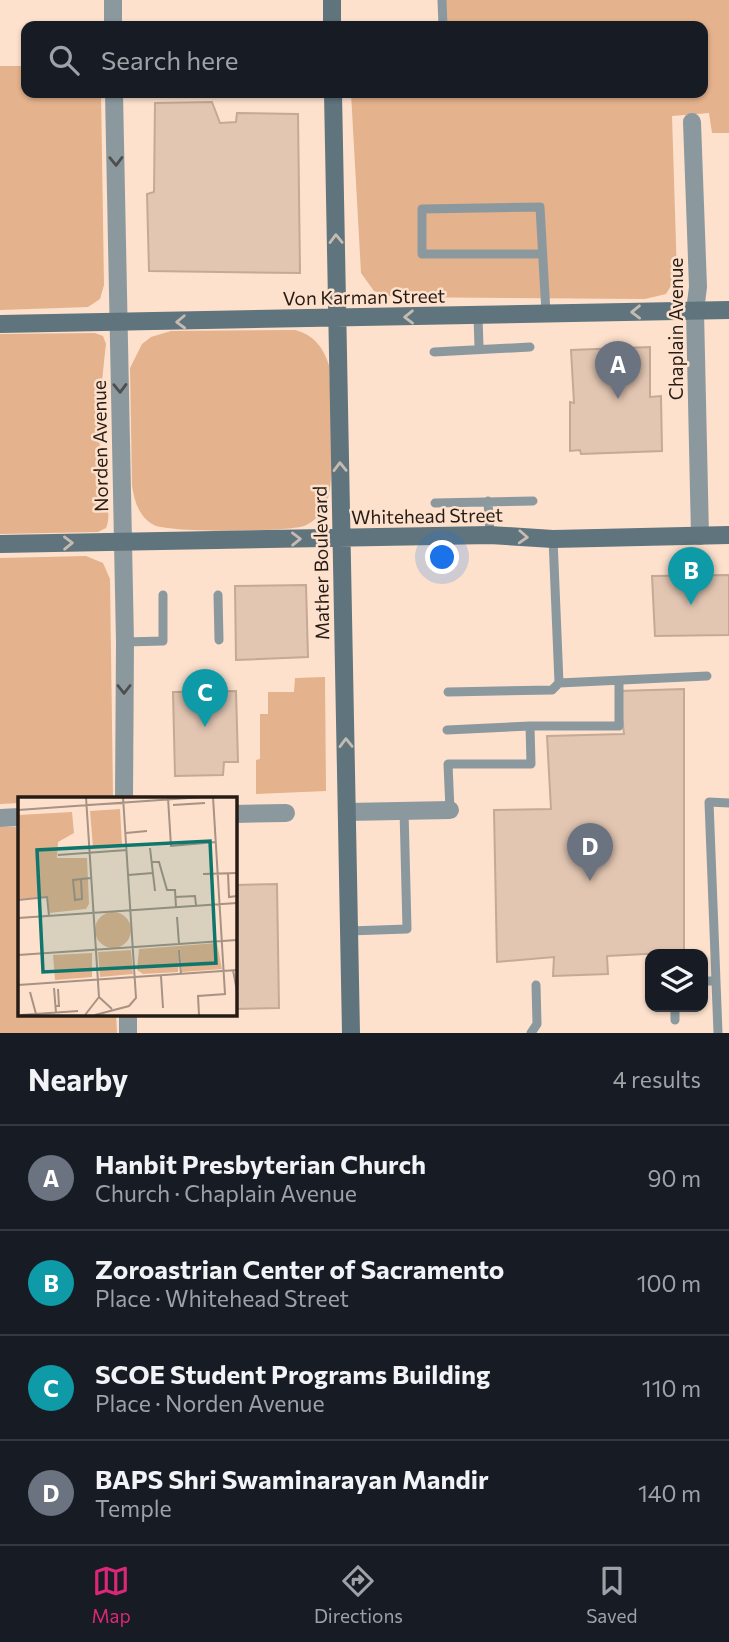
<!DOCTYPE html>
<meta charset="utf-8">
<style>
:root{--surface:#171b24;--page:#242831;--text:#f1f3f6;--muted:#9ea1a6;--line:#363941;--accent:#db2777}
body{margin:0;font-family:Commissioner,sans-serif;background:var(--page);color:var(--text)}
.controls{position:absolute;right:21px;bottom:21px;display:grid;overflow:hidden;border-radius:14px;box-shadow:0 2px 5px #0004}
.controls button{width:63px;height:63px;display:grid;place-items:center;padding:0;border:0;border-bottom:2px solid var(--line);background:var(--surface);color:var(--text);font:35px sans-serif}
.you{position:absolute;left:443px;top:558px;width:24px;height:24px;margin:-18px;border:5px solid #fff;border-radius:50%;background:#1a73e8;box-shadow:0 0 0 10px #1a73e833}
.badge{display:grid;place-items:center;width:46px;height:46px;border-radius:50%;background:var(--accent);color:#fff;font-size:23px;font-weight:700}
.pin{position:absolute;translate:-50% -58px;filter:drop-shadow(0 2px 4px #0008)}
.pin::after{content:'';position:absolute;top:37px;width:24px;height:21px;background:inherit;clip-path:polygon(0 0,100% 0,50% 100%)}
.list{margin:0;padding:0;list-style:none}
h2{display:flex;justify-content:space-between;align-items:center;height:91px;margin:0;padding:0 28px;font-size:30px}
h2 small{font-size:23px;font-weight:400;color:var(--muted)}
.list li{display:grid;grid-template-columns:46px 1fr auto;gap:21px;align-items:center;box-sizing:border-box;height:105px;padding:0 28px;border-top:2px solid var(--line)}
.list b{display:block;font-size:26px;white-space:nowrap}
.list p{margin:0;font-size:23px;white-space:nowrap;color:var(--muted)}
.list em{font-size:23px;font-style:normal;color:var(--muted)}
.icon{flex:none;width:38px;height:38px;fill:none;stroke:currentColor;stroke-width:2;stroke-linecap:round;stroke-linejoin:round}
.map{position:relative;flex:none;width:729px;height:1033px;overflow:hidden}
.search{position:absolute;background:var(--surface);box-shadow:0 2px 5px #0004;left:21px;right:21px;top:21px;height:77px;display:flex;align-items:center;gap:18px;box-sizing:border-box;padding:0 24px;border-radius:14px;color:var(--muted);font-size:26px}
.sheet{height:511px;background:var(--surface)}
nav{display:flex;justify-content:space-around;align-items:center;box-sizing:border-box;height:98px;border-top:2px solid var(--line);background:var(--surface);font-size:19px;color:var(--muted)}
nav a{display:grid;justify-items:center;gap:4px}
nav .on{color:var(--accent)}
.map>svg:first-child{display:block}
</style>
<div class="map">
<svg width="729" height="1033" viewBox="0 0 729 1033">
<rect width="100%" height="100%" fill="#fde1cd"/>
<path fill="#e4b28c" d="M 444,0 L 729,0 L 729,133 L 712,133 L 709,113 L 672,116 L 677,276 L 666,294 L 645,299 L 393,297 L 374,291 L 361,273 L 351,93 L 703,93 L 703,26 L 444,26 Z
M 0,66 L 26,66 L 26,93 L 101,93 L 104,285 L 100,299 L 88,307 L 0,310 Z
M 295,330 C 314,335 323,347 329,365 C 330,395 338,487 324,509 C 319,516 312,523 304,526 C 287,532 169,533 154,525 C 139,517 134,501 132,485 L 130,368 L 142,344 L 151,337 L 171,331 Z
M 95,333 L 103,336 L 106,344 C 101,388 96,436 103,480 C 105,495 112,515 106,528 L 98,532 L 0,534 L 0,334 Z
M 86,556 L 103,563 L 110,579 L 113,798 L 19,799 L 19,803 L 0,804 L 0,558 Z
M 325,677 L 326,791 L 256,794 L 256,760 L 260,759 L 260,714 L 268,714 L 268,692 L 294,692 L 295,678 Z
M 0,827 L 19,827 L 19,1014 L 116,1014 L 117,1033 L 0,1033 Z"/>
<path fill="#e2c6b2" stroke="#c4a996" stroke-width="2" d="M 212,102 L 220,123 L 236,122 L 237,113 L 298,114 L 300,273 L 149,271 L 147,194 L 154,192 L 155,103 Z
M 650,347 L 650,397 L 661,396 L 662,451 L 581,454 L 580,450 L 570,451 L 570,402 L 574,403 L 571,350 Z
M 729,575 L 729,635 L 655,636 L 652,576 Z
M 306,585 L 308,657 L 236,660 L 235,586 Z
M 684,689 L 684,952 L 607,956 L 608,974 L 553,976 L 554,957 L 497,962 L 494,810 L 551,809 L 547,736 L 624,734 L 619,691 Z
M 236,691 L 238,762 L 224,762 L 223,775 L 175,776 L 173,692 Z
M 277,884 L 279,1008 L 234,1009 L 234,885 Z"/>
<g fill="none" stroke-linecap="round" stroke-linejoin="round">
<path stroke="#8b999f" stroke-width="9" d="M 442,0 L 443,26
M 542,254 L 422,254 L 422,209 L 540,207 L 546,313
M 478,316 L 479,347
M 434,352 L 530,347
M 488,501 L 490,535
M 435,503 L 533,501
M 553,539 L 559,683
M 218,595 L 219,640
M 125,642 L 163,641 L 163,595
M 448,692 L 552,690 L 559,683 L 707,676
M 447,730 L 530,726
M 450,810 L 448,764 L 531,764 L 530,726 L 619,726 L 619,681
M 349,931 L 407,929 L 404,810
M 703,981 L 714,981
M 675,1007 L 675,1020
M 531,1033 L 537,1024 L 536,985
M 718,1033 L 709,802 L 729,803"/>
<path stroke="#8b999f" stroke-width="18" d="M 113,0 L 113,26
M 114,93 L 125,642 L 124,799
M 692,122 L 698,287 L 695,311 L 700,536
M 347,812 L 450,810
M 234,814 L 286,813
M 0,818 L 19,817
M 128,1014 L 128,1033"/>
<path stroke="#5f747d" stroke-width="18" d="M 332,0 L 332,26
M 333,93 L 351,1033
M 0,324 L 729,310
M 0,544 L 490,535 L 553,539 L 729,535"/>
</g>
<defs><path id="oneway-chevron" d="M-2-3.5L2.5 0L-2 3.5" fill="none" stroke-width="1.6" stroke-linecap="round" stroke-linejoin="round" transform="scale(1.75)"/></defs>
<g stroke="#4e4e4c">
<use href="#oneway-chevron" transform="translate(116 161) rotate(89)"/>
<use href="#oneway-chevron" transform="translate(120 388) rotate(89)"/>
<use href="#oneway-chevron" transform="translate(124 689) rotate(90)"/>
</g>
<g stroke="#c6bbb1">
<use href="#oneway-chevron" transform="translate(336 239) rotate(-91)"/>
<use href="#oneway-chevron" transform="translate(636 312) rotate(179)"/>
<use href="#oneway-chevron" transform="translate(409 317) rotate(179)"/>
<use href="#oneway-chevron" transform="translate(181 322) rotate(178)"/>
<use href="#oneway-chevron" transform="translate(340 467) rotate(-91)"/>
<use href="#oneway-chevron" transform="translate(523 537) rotate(3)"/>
<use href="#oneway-chevron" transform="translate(296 539) rotate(-1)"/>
<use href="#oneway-chevron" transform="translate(68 543) rotate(-1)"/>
<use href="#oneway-chevron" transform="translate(346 743) rotate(-91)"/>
</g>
<g text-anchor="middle" stroke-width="5" stroke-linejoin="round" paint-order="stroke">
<g font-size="19" fill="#261c15" stroke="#fde1cd">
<text transform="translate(364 297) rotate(-1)" y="7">Von Karman Street</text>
<text transform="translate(676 329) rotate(-90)" y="7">Chaplain Avenue</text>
<text transform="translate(100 446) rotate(-91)" y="7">Norden Avenue</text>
<text transform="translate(427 516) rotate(-1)" y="7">Whitehead Street</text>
<text transform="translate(321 563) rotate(-91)" y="7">Mather Boulevard</text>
</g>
</g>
<g transform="translate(18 797)">
<rect width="219" height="219" fill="#fde1cd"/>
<path d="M 102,12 L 104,48 L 75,50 L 72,14 ZM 54,15 L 56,36 L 40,45 L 39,61 L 69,61 L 71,107 L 68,112 L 31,116 L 29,100 L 0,102 L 0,18 ZM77 133a18 18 0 1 1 36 0a18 18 0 1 1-36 0ZM 199,146 L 204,172 L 164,175 L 162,151 L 160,175 L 125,177 L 119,173 L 121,152 ZM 113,153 L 115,177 L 82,180 L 80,155 ZM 74,156 L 74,180 L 37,183 L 35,158 Z" fill="#e4b28c"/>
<path fill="none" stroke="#a79283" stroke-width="2" d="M 68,0 L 81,200 L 94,212M 195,0 L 207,197M 150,1 L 153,49 L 198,45M 69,8 L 105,6M 155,8 L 187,6M 0,13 L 185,0M 108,36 L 129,34M 132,51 L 137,94M 40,58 L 109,53M 134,65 L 141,65 L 149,93 L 157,93 L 158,110M 210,76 L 211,100 L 219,99M 185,77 L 219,76M 110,78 L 135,76M 63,82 L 64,102 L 57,103 L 55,83 L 73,81M 157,100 L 177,99 L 178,108M 0,103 L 29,100 L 31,119M 159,120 L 161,147M 0,121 L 219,106M 161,153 L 163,177M 0,158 L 219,143M 215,173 L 219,194M 143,179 L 145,211M 0,188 L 219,173M 36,191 L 38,216M 12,195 L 18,217M 37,209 L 41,209 L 40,192M 3,218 L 60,214M 67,218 L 81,200M 77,218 L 111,209 L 118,201 L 105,0M 181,218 L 180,199 L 208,197"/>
<path fill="#0f766e" fill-opacity="0.15" stroke="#0f766e" stroke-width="3.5" d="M 192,44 L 198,166 L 25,175 L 19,53 Z"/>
<rect width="219" height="219" fill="none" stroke="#261c15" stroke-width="3.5"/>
</g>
</svg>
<div class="controls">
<button><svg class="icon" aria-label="layers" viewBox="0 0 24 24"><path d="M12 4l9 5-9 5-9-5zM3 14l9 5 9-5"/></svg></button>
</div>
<div class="you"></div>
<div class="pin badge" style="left:618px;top:399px;background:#6b7280">A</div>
<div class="pin badge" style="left:691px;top:605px;background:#0f9aa8">B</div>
<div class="pin badge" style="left:205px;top:727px;background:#0f9aa8">C</div>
<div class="pin badge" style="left:590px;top:881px;background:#6b7280">D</div>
<div class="search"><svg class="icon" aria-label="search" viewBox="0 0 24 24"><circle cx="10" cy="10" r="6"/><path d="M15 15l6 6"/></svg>Search here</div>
</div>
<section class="sheet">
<h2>Nearby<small>4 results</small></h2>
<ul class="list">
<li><span class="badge" style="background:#6b7280">A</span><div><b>Hanbit Presbyterian Church</b><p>Church · Chaplain Avenue</p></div><em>90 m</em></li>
<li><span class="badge" style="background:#0f9aa8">B</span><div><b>Zoroastrian Center of Sacramento</b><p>Place · Whitehead Street</p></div><em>100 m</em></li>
<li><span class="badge" style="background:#0f9aa8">C</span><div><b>SCOE Student Programs Building</b><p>Place · Norden Avenue</p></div><em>110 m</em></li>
<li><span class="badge" style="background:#6b7280">D</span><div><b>BAPS Shri Swaminarayan Mandir</b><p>Temple</p></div><em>140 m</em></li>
</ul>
</section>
<nav>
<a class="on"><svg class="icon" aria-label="map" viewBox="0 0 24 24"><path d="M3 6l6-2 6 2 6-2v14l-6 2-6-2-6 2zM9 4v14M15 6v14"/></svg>Map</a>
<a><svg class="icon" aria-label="directions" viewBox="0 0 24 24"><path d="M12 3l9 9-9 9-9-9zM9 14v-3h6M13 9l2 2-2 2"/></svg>Directions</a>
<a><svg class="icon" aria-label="saved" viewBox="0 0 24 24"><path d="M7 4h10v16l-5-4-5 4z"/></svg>Saved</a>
</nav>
